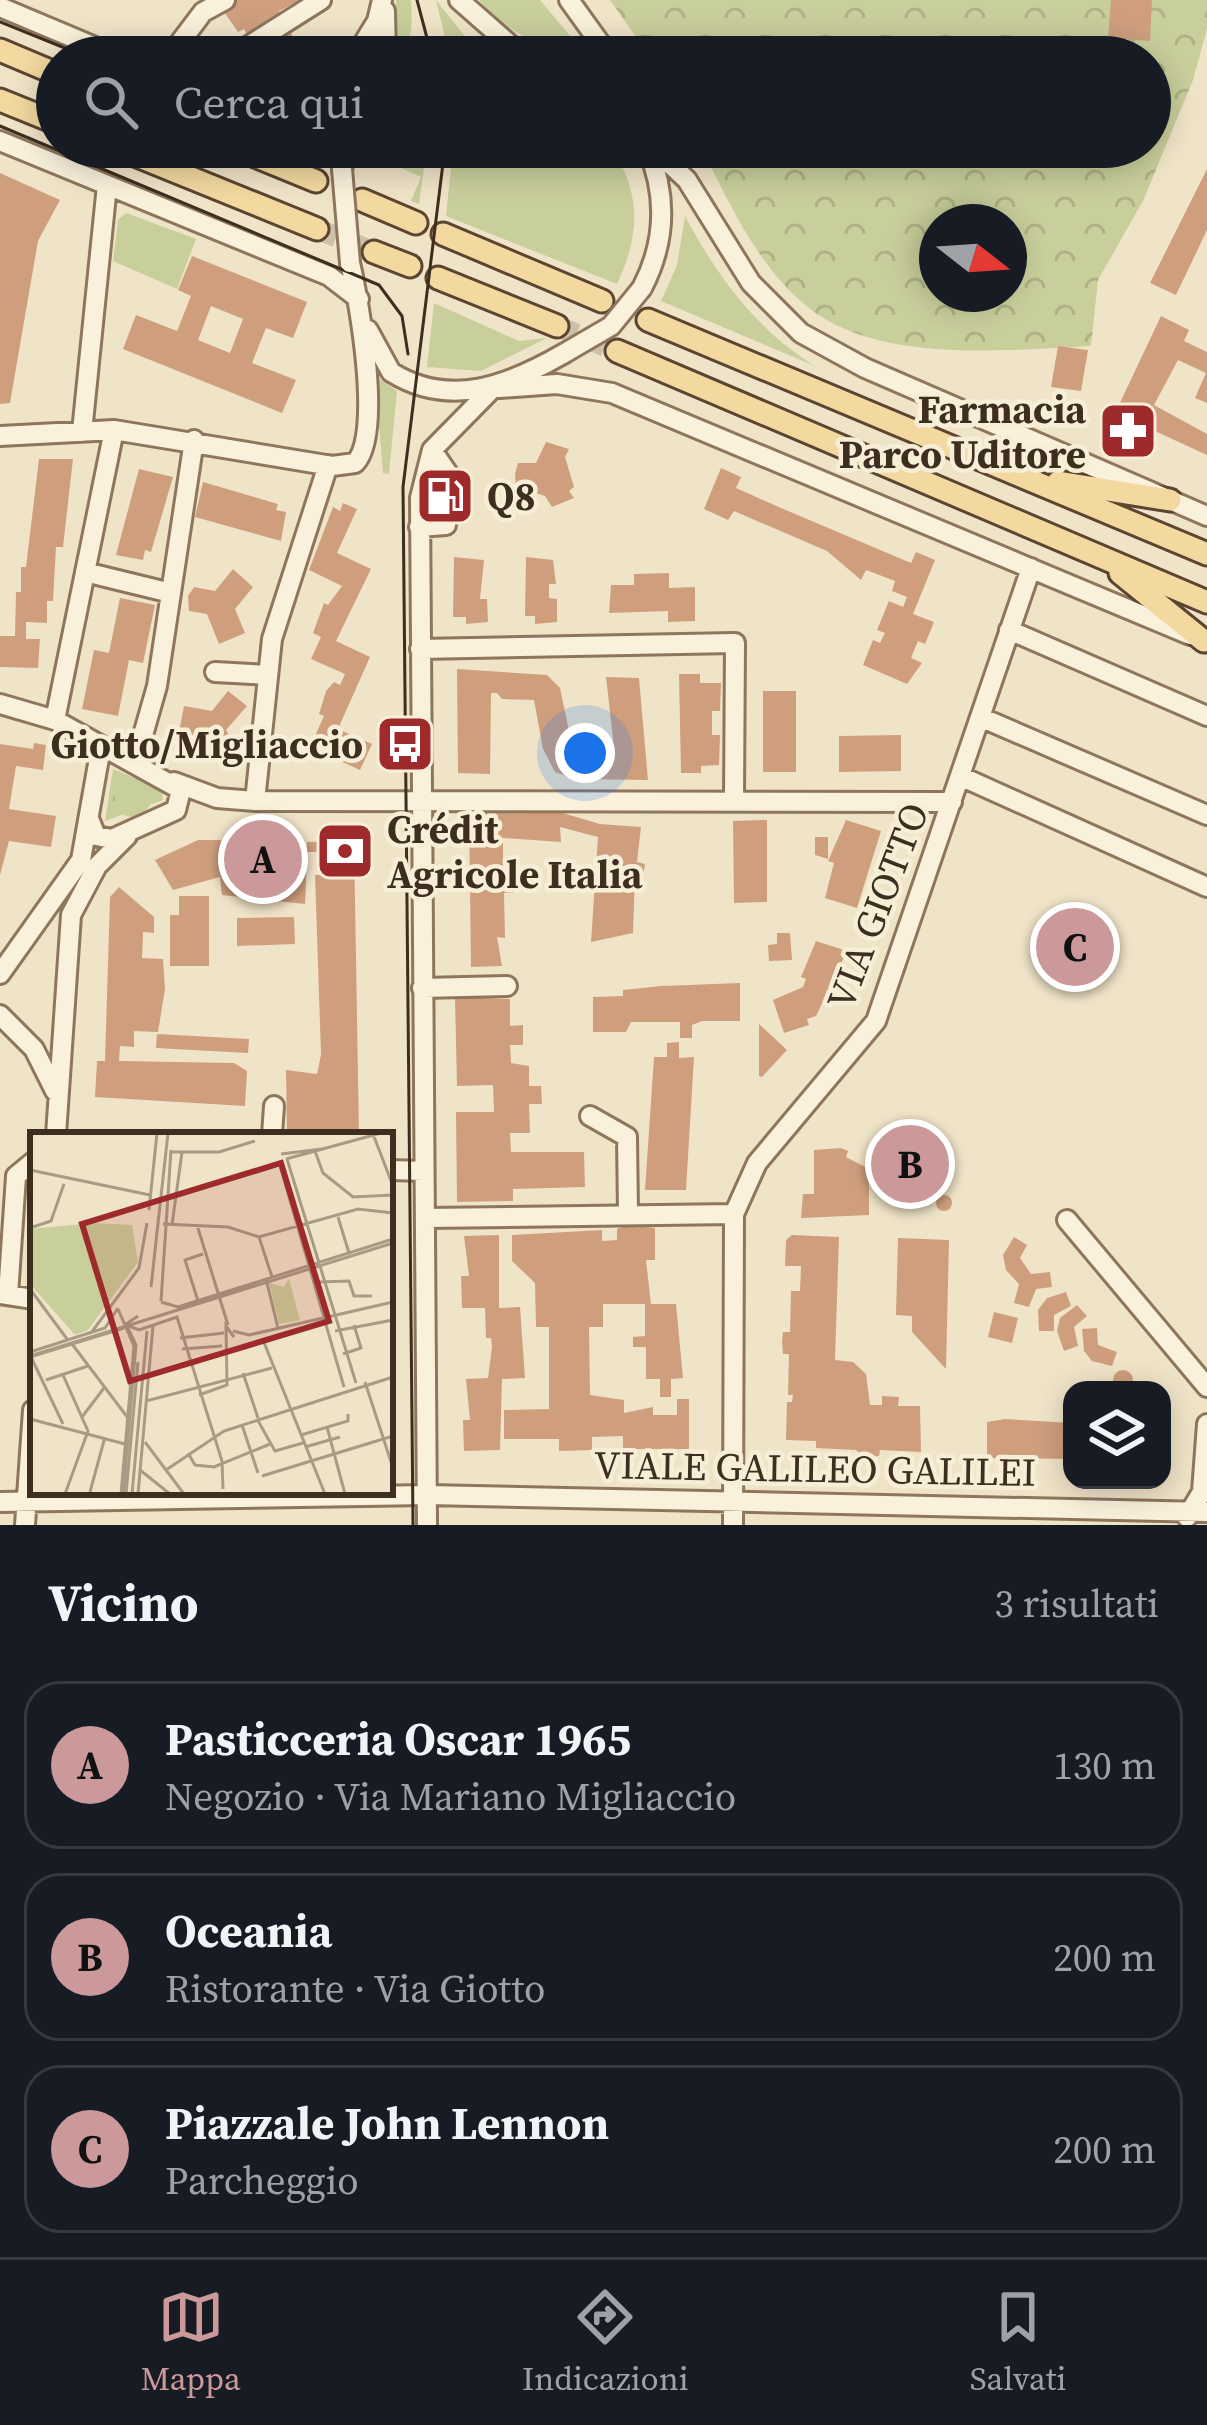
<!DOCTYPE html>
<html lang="it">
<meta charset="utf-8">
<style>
:root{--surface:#171b24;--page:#20242c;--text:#f1f3f6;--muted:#9ea1a6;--line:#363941;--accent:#cc999b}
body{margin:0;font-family:"Source Serif 4",serif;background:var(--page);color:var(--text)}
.controls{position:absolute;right:36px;bottom:36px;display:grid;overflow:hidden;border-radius:24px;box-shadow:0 6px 30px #0003}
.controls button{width:108px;height:108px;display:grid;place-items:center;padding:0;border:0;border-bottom:3px solid var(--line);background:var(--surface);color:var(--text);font:60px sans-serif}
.compass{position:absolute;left:919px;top:204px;width:108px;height:108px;border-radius:50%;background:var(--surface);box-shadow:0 6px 30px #0003;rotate:107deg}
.you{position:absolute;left:585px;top:753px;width:42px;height:42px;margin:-30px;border:9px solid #fff;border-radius:50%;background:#1a73e8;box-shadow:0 0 0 18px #1a73e833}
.badge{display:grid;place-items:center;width:78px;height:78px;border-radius:50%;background:var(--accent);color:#111;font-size:39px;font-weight:700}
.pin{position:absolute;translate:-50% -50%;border:6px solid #fff;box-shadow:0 3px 12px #0006}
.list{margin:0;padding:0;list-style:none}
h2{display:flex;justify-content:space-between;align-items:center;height:156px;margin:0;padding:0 48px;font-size:51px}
h2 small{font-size:39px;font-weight:400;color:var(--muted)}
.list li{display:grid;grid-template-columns:78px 1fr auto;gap:36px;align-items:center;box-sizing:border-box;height:168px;margin:0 24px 24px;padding:0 24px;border:3px solid var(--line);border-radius:36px}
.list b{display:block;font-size:45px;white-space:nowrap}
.list p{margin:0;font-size:39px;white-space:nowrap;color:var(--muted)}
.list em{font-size:39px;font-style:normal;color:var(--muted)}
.icon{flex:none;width:66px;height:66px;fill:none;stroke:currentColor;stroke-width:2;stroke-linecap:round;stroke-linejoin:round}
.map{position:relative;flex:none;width:1207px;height:1525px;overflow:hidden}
.search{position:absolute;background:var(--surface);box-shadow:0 6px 30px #0003;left:36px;right:36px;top:36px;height:132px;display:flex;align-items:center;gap:30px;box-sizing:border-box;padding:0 42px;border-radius:66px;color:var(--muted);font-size:45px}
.sheet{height:732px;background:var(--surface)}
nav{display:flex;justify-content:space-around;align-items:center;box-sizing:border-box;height:168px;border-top:3px solid var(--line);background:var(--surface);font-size:33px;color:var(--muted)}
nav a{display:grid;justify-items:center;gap:6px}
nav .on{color:var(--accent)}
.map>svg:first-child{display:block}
</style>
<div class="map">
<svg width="1207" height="1525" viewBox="0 0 1207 1525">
<defs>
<pattern id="forest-crowns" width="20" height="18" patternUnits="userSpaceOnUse" patternTransform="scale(3)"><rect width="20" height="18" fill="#c9cf9b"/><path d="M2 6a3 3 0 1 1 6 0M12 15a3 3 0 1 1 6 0" fill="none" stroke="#aeb285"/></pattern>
</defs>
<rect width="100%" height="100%" fill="#f0e4c8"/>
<path fill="#c9cf9b" d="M 396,0 L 411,0 C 412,22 414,40 398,57 Z
M 436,0 L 475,49 L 447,46 Z
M 479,0 L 540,0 L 586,55 C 545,48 505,34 479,0 Z
M 374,147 L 427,147 L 419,204 L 411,201 L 421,177 L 370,154 Z
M 453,147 L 611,147 C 642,194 640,235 617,284 L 446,216 Z
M 126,213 L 196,239 L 177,289 L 113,261 L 118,220 Z
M 685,216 C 717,276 756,330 815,366 L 661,301 L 677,265 Z
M 434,303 L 519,341 L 547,338 L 481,371 L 427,367 Z
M 375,376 L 397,391 L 389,474 L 383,473 Z
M 113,769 L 161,789 L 163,800 L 105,821 Z"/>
<path fill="url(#forest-crowns)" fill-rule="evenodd" d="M 610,0 L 1207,0 L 1207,29 L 1193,80 L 1143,201 L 1098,280 L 1091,346 C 1009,350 889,363 817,314 C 761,275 731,206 701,147 L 1150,147 L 1150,57 L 650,57 ZM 937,222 L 1009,222 L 1009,294 L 937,294 Z
M113 798a19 19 0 1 1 38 0a19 19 0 1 1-38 0Z"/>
<path fill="#cf9f7d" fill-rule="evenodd" d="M 231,0 L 300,0 L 279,11 L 304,57 L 259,57 L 244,29 L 238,32 L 220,6 Z
M 1111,0 L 1152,0 L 1150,41 L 1108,38 Z
M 1207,169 L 1207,230 L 1176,295 L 1150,283 Z
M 0,173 L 60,200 L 38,241 L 10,403 L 0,404 Z
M 192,256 L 307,302 L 293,338 L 266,328 L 252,363 L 296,380 L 282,413 L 123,349 L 136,315 L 177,331 L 191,296 L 178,290 ZM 211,306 L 243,319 L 230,353 L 198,340 Z
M 1161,316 L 1189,330 L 1184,341 L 1207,352 L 1207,403 L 1195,398 L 1206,373 L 1178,360 L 1154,405 L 1207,434 L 1207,455 L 1144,426 L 1136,441 L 1108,428 Z
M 1058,346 L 1088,350 L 1081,391 L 1051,387 Z
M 546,442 L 569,449 L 565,457 L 574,487 L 569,491 L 574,498 L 552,507 L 545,496 L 516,487 L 515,474 L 518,463 L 536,463 Z
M 39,459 L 73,459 L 63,547 L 56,547 L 53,601 L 47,601 L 47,623 L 26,622 L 26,639 L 40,639 L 38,668 L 0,667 L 0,636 L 15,636 L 16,592 L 21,592 L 21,567 L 26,567 Z
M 721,468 L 741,477 L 736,488 L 781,508 L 911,563 L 916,552 L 935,560 L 913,614 L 934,622 L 925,644 L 918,641 L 911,658 L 922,663 L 907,684 L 863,665 L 873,640 L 880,643 L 885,633 L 877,630 L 889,601 L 903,607 L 907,597 L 892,591 L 895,581 L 866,570 L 861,580 L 827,551 L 734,511 L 728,520 L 704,509 Z
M 139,469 L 173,477 L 151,552 L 145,550 L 143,560 L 116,555 Z
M 203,482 L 278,504 L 276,510 L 286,512 L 281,541 L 195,517 Z
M 343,503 L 357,509 L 337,553 L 371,569 L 336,641 L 370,657 L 338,729 L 372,744 L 360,770 L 310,747 L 324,716 L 319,714 L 326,691 L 334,682 L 340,685 L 345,674 L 311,659 L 321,637 L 313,633 L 324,603 L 328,605 L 342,586 L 309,570 L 333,507 L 340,511 Z
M 454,557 L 484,560 L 480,599 L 487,599 L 488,622 L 466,624 L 466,617 L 453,617 Z
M 526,557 L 553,560 L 556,584 L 549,584 L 549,598 L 557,599 L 557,622 L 535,624 L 535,616 L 525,616 Z
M 233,569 L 253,587 L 235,609 L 245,633 L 219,644 L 207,614 L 189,611 L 188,596 L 194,587 L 215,591 Z
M 669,573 L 669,588 L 695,587 L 695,621 L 668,622 L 668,611 L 609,613 L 611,585 L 634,585 L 634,574 Z
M 120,598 L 155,605 L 143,663 L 129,660 L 118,716 L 82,709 L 94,650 L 109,653 Z
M 457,669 L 547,675 L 560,688 L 573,750 L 604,752 L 607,757 L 615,757 L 606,677 L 639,678 L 648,780 L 575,779 L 555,772 L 543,749 L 534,700 L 502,699 L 497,693 L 491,693 L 490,774 L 458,773 Z
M 679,674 L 700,674 L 700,683 L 721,683 L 720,711 L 712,711 L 712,735 L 720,735 L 719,765 L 701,766 L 701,773 L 681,773 Z
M 228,691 L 247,706 L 226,730 L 240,752 L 216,761 L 207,737 L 179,733 L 184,706 L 212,711 Z
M 763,691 L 796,691 L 796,772 L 763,772 Z
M 901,735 L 901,771 L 839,772 L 839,736 Z
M 34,743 L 46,745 L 43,770 L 16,766 L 9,809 L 56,816 L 51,847 L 9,841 L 0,875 L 0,744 L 33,749 Z
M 549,809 L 600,824 L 641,827 L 637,862 L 645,864 L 643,877 L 635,876 L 633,933 L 591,942 L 598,837 L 560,827 L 561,842 L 503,838 L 503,871 L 513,870 L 514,893 L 504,893 L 505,938 L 497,937 L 502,966 L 471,967 L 469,810 Z
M 767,820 L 767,902 L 734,903 L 733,821 Z
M 846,820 L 881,831 L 857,908 L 825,898 L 834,863 L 828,861 Z
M 815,837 L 828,837 L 828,859 L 815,855 Z
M 198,840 L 221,840 L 221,857 L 307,857 L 305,904 L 222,895 L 220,877 L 173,890 L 155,860 Z
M 354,841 L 359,1135 L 287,1135 L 286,1070 L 317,1074 L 321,1055 L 315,875 L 322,875 L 321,852 L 307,852 L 307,842 Z
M 119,887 L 154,917 L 154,933 L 143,932 L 142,958 L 163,959 L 165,989 L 158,1032 L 134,1031 L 134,1047 L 120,1046 L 119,1061 L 234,1063 L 247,1071 L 245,1106 L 95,1097 L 97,1061 L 105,1061 L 110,897 Z
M 179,896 L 209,896 L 209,966 L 170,966 L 170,915 L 179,915 Z
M 294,917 L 295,944 L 237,946 L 237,918 Z
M 777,933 L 790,933 L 792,960 L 769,961 L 768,945 L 777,944 Z
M 816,941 L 847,951 L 816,1016 L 807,1019 L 809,1025 L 784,1033 L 773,1000 L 803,987 L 806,979 L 801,977 Z
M 740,983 L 740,1021 L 702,1021 L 692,1025 L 692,1038 L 680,1038 L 680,1022 L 631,1022 L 626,1032 L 593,1032 L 593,997 L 623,996 L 623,990 L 661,986 Z
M 455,997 L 510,999 L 510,1026 L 523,1025 L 523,1045 L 510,1045 L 511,1063 L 529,1066 L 529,1086 L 541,1086 L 542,1104 L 529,1104 L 530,1133 L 510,1133 L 511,1152 L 584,1152 L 585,1187 L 513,1189 L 513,1201 L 457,1202 L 456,1112 L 494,1112 L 493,1085 L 457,1086 Z
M 759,1024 L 787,1050 L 762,1077 L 759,1076 Z
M 157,1034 L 249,1039 L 248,1053 L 156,1048 Z
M 679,1042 L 679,1058 L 694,1057 L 686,1190 L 645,1190 L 654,1057 L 667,1057 L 667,1043 Z
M 926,1139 L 941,1164 L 930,1176 L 912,1148 Z
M 841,1148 L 848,1151 L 846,1157 L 869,1169 L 869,1215 L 801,1218 L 803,1194 L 814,1194 L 814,1150 Z
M936 1203a8 8 0 1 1 16 0a8 8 0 1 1-16 0Z
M 630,1224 L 655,1228 L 655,1260 L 646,1260 L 651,1304 L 676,1304 L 683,1378 L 671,1379 L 671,1397 L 660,1397 L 660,1379 L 646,1379 L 646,1347 L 633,1347 L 633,1337 L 645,1336 L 645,1304 L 603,1304 L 603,1327 L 589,1327 L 590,1395 L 624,1400 L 624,1413 L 653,1407 L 653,1415 L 677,1415 L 677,1399 L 689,1399 L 689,1449 L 623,1449 L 623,1436 L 592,1437 L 592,1450 L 559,1451 L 559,1439 L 504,1439 L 504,1410 L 549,1409 L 549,1327 L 536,1327 L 535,1283 L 512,1261 L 512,1235 L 602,1230 L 602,1241 L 617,1240 L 617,1229 Z
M 499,1235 L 499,1308 L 520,1307 L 525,1378 L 502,1379 L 500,1450 L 464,1451 L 463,1420 L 470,1420 L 466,1379 L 488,1378 L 492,1347 L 491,1338 L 486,1338 L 485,1308 L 462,1308 L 461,1276 L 469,1276 L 464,1236 Z
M 792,1235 L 839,1237 L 835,1360 L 853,1362 L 866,1374 L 870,1405 L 882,1405 L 882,1396 L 899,1397 L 898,1406 L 920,1406 L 921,1452 L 880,1450 L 879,1456 L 864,1457 L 856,1450 L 816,1448 L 816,1441 L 786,1440 L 787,1402 L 792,1402 L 793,1395 L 788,1395 L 789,1354 L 783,1354 L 782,1341 L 783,1332 L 790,1332 L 791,1291 L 800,1291 L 801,1266 L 785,1266 L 786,1240 Z
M 1014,1237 L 1027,1245 L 1020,1258 L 1031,1274 L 1050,1272 L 1052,1287 L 1036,1289 L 1029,1307 L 1014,1303 L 1019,1284 L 1006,1270 L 1003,1255 Z
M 898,1238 L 949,1240 L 946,1369 L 912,1332 L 912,1316 L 896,1315 Z
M 1066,1292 L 1071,1306 L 1054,1315 L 1054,1331 L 1039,1331 L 1038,1310 L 1047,1298 Z
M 1077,1305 L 1087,1316 L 1074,1327 L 1078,1346 L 1064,1351 L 1057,1331 L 1060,1318 Z
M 994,1312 L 1018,1318 L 1012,1343 L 988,1337 Z
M 1097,1328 L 1098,1345 L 1117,1352 L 1112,1366 L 1092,1361 L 1084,1351 L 1082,1329 Z
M1113 1380a10 10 0 1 1 20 0a10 10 0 1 1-20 0Z
M 1005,1419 L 1072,1423 L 1072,1459 L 987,1458 L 987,1422 Z"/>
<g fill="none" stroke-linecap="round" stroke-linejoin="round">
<path stroke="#ccc0a6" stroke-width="21" stroke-dasharray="21 10" stroke-linecap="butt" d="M 317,229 L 374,252
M 557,326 L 617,351"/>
<g stroke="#8d765c" stroke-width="24">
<path id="minor" d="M 459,0 L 524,57
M 569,0 L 610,57
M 0,7 L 119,57
M 385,11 L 386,57
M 169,57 L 203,12 L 225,0
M 231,57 L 321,0
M 355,57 L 377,21 L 382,0
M 0,141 L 329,276 L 359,299
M 652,147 L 687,180 L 751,283 L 801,333 L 865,368 L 1207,516
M 342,169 L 348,147
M 642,288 C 666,242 667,194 647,147
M 368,330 L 391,372 C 450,409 509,385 563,354
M 500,388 L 557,384 L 612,393 L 1190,635
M 82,432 L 107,185
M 0,436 L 114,430 L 332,466 L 355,463 C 383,435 359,301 350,263
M 419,527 L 446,525 L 449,475 L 432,450
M 85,572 L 171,593
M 1009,630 L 1207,716
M 420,649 L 735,643 L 734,798
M 215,672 L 268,675
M 0,704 L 55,720 L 181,790 L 176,810 L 112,839 L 96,836 L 90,821
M 980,717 L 1207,815
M 55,720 L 114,430
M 135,763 L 157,686 L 194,440
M 960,776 L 1207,887
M 174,782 L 217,798 L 255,801 L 952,802
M 255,801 L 272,639 L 328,465
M 0,974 L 81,860 L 101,747
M 422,988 L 507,986
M 0,1015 L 34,1049 L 55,1091
M 590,1116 L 627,1137 L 628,1214
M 56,1135 L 71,915 L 97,866 L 127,836
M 272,1135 L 274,1106
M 390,1170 L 424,1171
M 425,1218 L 734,1214
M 1067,1220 L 1207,1387
M 0,1294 L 33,1299
M 8,1295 L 16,1176 L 33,1162
M 0,1502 L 427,1495 L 1207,1512
M 1187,1517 L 1202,1492 L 1207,1424
M 25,1525 L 33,1410
M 427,1525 L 420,498 L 432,450 L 491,390
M 733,1525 L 734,1214 L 757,1163 L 876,1021 L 1031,568"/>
</g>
<g stroke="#5b4430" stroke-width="27">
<path id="major" d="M 0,50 L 57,74
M 0,100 L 57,123
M 115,147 L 317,229
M 233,147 L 316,181
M 362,200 L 416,223
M 443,234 L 602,301
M 374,252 L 410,266
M 438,278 L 557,326
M 648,320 L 1207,554
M 617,351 L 1207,602
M 1058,482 L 1170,500
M 1120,573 L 1204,641"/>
</g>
<use href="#minor" stroke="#faf1dc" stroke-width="18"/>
<use href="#major" stroke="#f3d9a0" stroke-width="21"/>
<path stroke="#3d2e20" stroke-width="3" d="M 417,0 L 432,57
M 0,22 L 87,57
M 0,126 L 379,285 L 402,316 L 408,354
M 413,1525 L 403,487 L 445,147"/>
<g stroke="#8d765c" stroke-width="24" stroke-linecap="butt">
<path id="minor-bridge" d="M 342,169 L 350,263
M 563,354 L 611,326 L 642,288"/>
</g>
<use href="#minor-bridge" stroke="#faf1dc" stroke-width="18"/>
</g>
<defs>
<g id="pharmacy-square" transform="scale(3)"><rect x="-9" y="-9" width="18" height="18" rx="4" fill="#9e2a2b" stroke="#f7eed8"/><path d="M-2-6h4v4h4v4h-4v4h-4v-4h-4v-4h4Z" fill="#fff"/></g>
<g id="fuel-square" transform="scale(3)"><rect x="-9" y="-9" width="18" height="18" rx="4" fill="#9e2a2b" stroke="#f7eed8"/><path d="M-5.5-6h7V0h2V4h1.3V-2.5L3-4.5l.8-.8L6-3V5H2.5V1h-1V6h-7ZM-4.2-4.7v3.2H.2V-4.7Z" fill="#fff"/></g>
<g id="bus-square" transform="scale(3)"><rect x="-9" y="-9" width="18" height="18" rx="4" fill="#9e2a2b" stroke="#f7eed8"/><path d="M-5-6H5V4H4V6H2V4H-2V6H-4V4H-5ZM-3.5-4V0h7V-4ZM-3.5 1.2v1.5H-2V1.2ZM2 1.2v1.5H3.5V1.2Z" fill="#fff"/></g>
<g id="bank-square" transform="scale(3)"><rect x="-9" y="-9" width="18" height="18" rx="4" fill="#9e2a2b" stroke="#f7eed8"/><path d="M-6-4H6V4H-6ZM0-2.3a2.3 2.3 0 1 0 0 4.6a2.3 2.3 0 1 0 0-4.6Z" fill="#fff"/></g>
</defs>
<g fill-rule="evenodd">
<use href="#pharmacy-square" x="1128" y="431"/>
<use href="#fuel-square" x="445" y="496"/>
<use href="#bus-square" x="405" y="744"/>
<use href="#bank-square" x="345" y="851"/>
</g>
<g text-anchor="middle" stroke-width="9" stroke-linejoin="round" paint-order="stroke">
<g font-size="39" font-weight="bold" fill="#3d2e20" stroke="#f7eed8" text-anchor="end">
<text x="1086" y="423">Farmacia<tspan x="1086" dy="45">Parco Uditore</tspan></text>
<text x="487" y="510" text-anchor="start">Q8</text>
<text x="363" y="758">Giotto/Migliaccio</text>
<text x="387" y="843" text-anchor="start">Crédit<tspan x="387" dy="45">Agricole Italia</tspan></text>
</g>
<g font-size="39" fill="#3d2e20" stroke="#f7eed8">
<text transform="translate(877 906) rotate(-69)" y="14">VIA GIOTTO</text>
<text transform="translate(815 1468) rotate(1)" y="14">VIALE GALILEO GALILEI</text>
</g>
</g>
<g transform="translate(30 1132)">
<rect width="363" height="363" fill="#f0e4c8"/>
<path d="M 63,91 L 102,93 L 108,130 L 58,198 L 45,203 L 0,152 L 0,97 Z" fill="#c9cf9b"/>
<path d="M 259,147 L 270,188 L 249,192 L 239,151 L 254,155 Z" fill="#c9cf9b"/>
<path fill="none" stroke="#a89b85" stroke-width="3" d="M 343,2 L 363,54M 285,19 L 293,41 L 323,65 L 363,63M 140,20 L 189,20 L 225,9M 251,22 L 292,17M 256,27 L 351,1M 257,27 L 326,251M 249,30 L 314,255M 0,38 L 120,63M 119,78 L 127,1M 308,85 L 319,121M 133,92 L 198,95 L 229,105 L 328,77 L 363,81M 142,93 L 152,20M 167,93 L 198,193M 0,96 L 21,89 L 34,52M 229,105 L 242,145M 236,147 L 248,196M 289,150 L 319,149 L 324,164 L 342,164M 121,155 L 138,1M 0,157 L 37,207M 131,169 L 141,18M 168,169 L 155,128 L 173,122M 131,170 L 148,175 L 363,107M 88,177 L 104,214 L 91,362M 94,192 L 109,198 L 147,185 L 192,329 L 193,357M 203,199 L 219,203 L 363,170M 305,199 L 363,188M 61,201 L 109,136 L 117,91M 150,206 L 194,201M 233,208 L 295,362M 42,212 L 98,286M 152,217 L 192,214M 0,220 L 75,196 L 88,176M 313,222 L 331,216 L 324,193M 0,224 L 363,111M 0,225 L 94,196M 1,225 L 33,292M 213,241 L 228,286M 33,243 L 58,299 L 35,362M 16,248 L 58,234M 335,250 L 363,336M 169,263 L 197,253 L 196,194 L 204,205M 116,269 L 242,236M 52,285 L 74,256M 0,287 L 95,312M 227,287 L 245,319 L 273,311M 212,293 L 228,341M 297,295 L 315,362M 271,303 L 318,289 L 318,282M 115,310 L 154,362M 275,315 L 310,305M 158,321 L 165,333 L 184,335 L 240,312M 110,338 L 140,362M 136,338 L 194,299 L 363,245M 232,344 L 363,304M 60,360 L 75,305M 93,362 L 106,213 L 96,192 L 108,184M 96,362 L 108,230M 102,362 L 117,199M 108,362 L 123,194"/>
<path fill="#9e2a2b" fill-opacity="0.15" stroke="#9e2a2b" stroke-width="6" d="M 251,31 L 299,189 L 100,249 L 52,92 Z"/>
<rect width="363" height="363" fill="none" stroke="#3d2e20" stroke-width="6"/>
</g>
</svg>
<div class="controls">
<button><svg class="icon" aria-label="layers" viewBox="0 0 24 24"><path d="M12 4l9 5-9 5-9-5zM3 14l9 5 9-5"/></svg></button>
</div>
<svg class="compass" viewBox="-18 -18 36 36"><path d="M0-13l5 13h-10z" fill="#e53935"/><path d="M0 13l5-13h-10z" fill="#9ea1a6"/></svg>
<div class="you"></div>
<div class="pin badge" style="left:263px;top:859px">A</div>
<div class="pin badge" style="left:910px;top:1164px">B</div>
<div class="pin badge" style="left:1075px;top:947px">C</div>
<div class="search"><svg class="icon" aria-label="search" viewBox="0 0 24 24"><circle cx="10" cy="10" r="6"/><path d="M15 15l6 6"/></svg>Cerca qui</div>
</div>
<section class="sheet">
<h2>Vicino<small>3 risultati</small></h2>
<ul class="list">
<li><span class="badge">A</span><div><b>Pasticceria Oscar 1965</b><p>Negozio · Via Mariano Migliaccio</p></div><em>130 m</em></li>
<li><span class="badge">B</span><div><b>Oceania</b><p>Ristorante · Via Giotto</p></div><em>200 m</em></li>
<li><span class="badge">C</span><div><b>Piazzale John Lennon</b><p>Parcheggio</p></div><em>200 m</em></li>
</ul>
</section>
<nav>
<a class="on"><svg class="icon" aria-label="map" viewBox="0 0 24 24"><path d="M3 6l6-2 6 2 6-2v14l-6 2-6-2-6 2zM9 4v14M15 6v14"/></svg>Mappa</a>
<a><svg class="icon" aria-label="directions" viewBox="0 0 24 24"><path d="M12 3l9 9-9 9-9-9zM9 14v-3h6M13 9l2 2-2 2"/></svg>Indicazioni</a>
<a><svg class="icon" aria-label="saved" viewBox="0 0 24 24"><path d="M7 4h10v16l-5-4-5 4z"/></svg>Salvati</a>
</nav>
